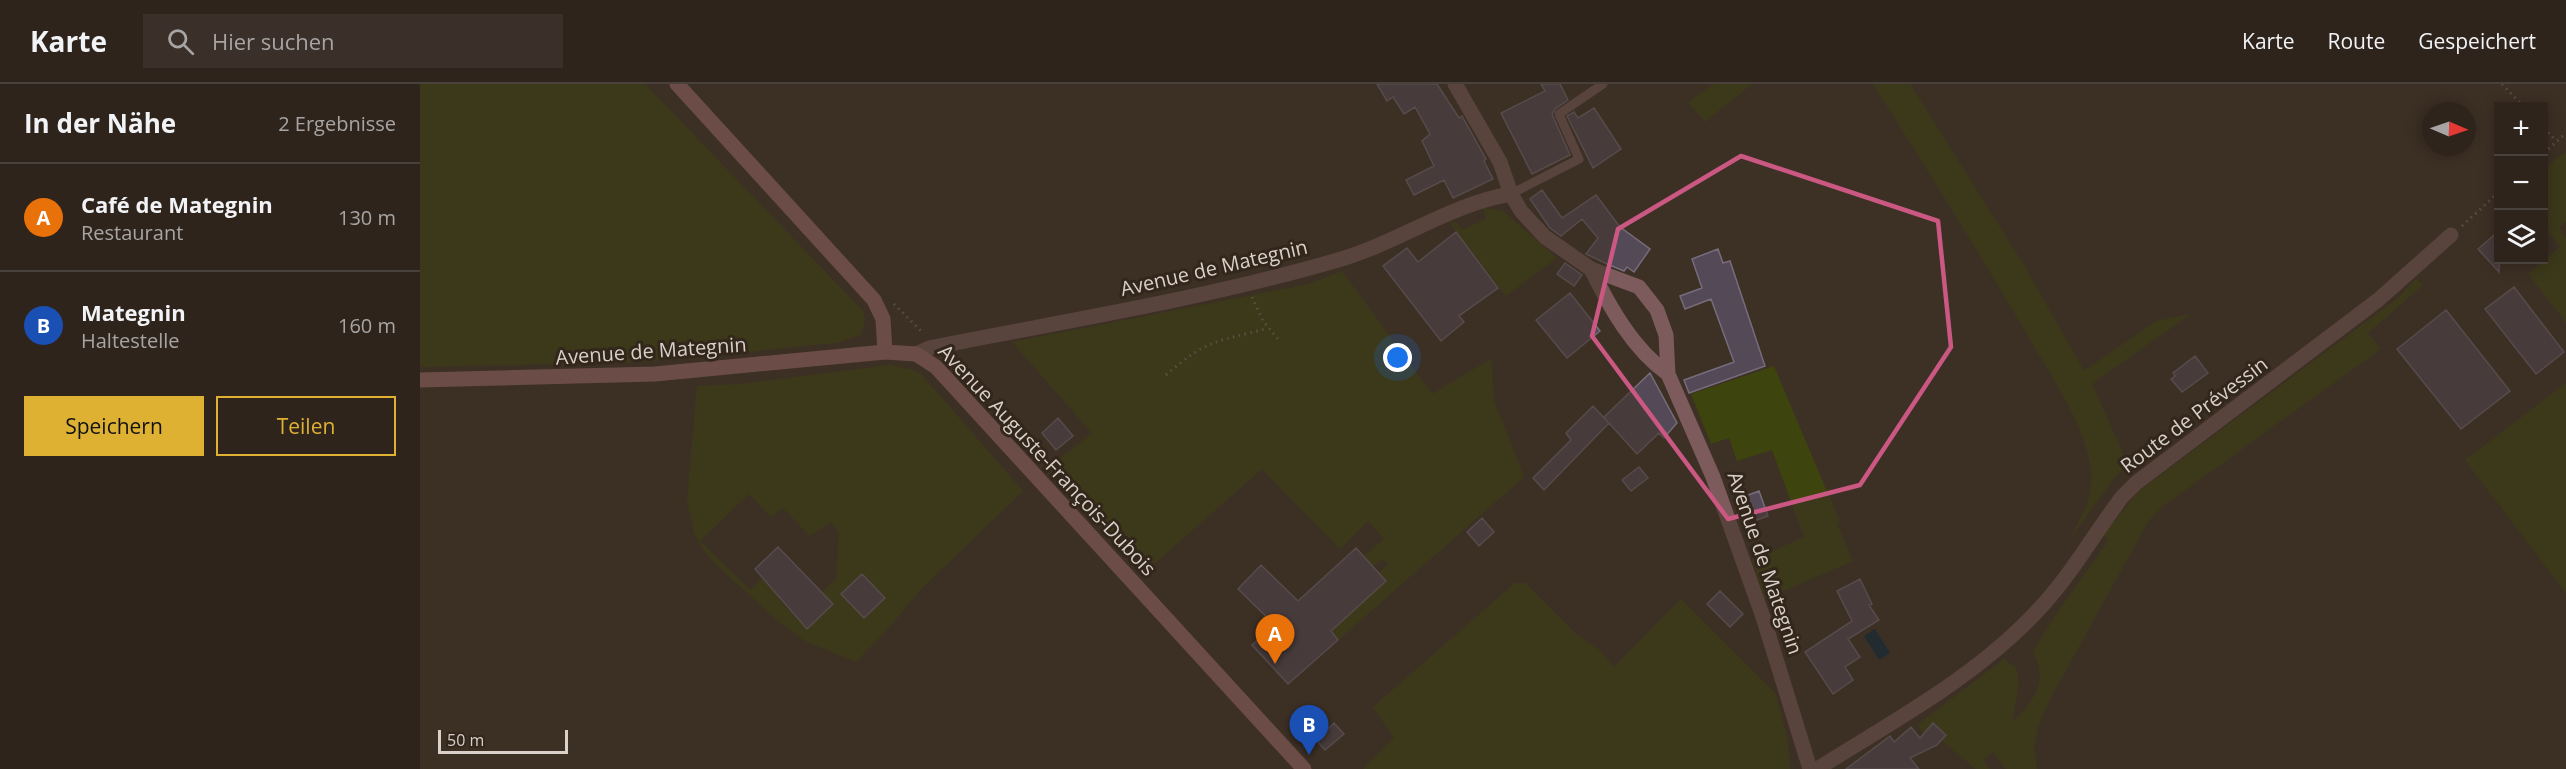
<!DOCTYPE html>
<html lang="de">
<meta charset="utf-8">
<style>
:root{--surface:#2e241c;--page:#3a3029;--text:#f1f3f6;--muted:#a7a4a3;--line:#49413b;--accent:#deb133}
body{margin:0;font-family:"Open Sans",sans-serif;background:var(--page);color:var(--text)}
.controls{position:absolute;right:18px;top:18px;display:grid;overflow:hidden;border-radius:0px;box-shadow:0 3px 15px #0003}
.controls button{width:54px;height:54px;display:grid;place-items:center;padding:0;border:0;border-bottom:2px solid var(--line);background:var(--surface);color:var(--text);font:30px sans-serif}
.compass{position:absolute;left:2002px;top:18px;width:54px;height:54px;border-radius:50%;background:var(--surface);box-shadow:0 3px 15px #0003;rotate:92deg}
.scale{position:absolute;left:18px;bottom:15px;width:130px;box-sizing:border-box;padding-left:6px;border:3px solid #d8d0c9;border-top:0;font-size:16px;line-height:21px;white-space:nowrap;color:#d8d0c9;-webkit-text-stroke:4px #33261b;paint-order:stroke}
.you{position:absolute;left:978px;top:274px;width:21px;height:21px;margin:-15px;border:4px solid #fff;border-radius:50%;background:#1a73e8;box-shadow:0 0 0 9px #1a73e833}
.badge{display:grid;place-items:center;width:39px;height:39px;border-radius:50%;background:var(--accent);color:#fff;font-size:20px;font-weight:700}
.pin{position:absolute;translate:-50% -50px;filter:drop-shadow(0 2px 3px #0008)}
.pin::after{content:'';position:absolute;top:32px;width:21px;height:18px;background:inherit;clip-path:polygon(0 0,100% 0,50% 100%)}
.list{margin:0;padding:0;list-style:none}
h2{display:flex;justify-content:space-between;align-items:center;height:78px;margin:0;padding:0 24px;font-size:26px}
h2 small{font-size:20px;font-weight:400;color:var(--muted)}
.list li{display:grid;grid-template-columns:39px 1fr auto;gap:18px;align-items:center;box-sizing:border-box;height:108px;padding:0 24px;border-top:2px solid var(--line)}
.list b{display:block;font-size:22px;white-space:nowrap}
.list p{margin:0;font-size:20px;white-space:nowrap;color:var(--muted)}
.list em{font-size:20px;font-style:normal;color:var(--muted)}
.actions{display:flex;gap:12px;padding:18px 24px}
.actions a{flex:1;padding:14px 0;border:2px solid var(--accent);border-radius:0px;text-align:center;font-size:21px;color:var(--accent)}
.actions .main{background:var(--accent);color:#111}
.icon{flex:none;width:33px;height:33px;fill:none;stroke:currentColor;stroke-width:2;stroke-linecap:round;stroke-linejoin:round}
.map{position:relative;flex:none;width:2146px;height:685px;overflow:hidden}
header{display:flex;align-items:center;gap:36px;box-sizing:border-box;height:84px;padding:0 30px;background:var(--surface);border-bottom:2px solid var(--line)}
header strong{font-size:28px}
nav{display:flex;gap:33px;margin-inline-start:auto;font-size:21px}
.search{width:420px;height:54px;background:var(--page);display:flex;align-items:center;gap:15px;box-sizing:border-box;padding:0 21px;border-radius:0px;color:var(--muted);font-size:22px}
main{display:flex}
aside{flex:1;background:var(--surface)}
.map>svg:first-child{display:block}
</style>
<header>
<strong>Karte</strong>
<div class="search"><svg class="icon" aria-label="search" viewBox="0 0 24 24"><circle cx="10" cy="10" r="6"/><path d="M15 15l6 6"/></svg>Hier suchen</div>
<nav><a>Karte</a><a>Route</a><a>Gespeichert</a></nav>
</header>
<main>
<aside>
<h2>In der Nähe<small>2 Ergebnisse</small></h2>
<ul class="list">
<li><span class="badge" style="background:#e8710a">A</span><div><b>Café de Mategnin</b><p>Restaurant</p></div><em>130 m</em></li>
<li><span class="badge" style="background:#1a4fb4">B</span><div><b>Mategnin</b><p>Haltestelle</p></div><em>160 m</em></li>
</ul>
<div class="actions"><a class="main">Speichern</a><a>Teilen</a></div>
</aside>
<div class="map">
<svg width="2146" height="685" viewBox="0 0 2146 685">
<rect width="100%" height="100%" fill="#3d3025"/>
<path fill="#3d440e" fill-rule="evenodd" d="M 0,0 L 225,0 L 443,227 L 445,237 L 441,251 L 416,259 L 225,278 L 0,283 Z
M 1294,0 L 1332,0 L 1285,38 L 1268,18 Z
M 1453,0 L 1490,0 L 1604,181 L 1664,287 L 1736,237 L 1771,230 L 1672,300 L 1708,381 L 1696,392 L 1647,459 C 1660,436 1674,414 1671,387 C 1667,343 1630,290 1608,252 C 1558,167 1506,83 1453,0 Z
M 2146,68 L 2146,138 L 2139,144 L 2146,154 L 2146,238 L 2108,190 L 2140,163 L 2124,142 L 2124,84 Z
M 1063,124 L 1083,127 L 1137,174 L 1086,212 L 1030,139 L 1035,137 L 1042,146 L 1066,135 Z
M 922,187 L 1012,310 L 1071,275 L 1074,316 L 1104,393 L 918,556 L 911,547 L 966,497 L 959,489 L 968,480 L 962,475 L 953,483 L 944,472 L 964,455 L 948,437 L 920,465 L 842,385 L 725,488 L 631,382 L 672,349 L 592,258 L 889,200 Z
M 1996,195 L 2003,201 L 1948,249 L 1961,265 L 1742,423 L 1728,438 L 1631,613 L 1617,646 L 1614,664 L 1617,685 L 1586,685 L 1573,668 L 1563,676 L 1570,685 L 1556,685 L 1521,656 L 1526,650 L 1513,640 L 1503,651 L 1498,640 L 1584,575 L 1596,584 L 1599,598 L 1592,639 C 1614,616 1629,600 1613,567 L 1639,526 L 1689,456 L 1683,451 L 1719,407 L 1978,214 Z
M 470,281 L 494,286 L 501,290 L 603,407 L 501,505 L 467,546 L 436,578 L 385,557 L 359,538 L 292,477 L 281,463 L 275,451 L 267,417 L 277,302 L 320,300 ZM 329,410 L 351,433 L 363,424 L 390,452 L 411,438 L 419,448 L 416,495 L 402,508 L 413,520 L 387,545 L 358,515 L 361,512 L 343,494 L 330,506 L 280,457 Z
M 1354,282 L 1420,438 L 1417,440 L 1433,477 L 1345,515 L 1332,476 L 1384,453 L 1352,366 L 1317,377 L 1309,354 L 1291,360 L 1271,310 Z
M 2146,299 L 2146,507 L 2145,508 L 2045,376 Z
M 1095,499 L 1105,499 L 1156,550 L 1179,566 L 1194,583 L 1261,515 L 1356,610 L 1368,658 L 1370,685 L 943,685 L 974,654 L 953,623 Z"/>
<path fill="#03263f" d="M 1455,545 L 1470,569 L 1459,576 L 1444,552 Z"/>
<path fill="#544957" stroke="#776c7b" stroke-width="1.5" d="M 957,0 L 1017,0 L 1039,34 L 1042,32 L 1066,75 L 1064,77 L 1073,95 L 1033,114 L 1024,96 L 994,111 L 986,96 L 1014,82 L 1002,57 L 1010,50 L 995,23 L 984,30 L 973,13 L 967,17 Z
M 1121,0 L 1140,0 L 1148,16 L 1135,25 L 1132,30 L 1150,71 L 1112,90 L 1081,29 L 1125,7 Z
M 1174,24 L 1201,65 L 1173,84 L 1147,32 L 1154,28 L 1158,34 Z
M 1122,106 L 1142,134 L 1176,111 L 1200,143 L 1230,165 L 1214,188 L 1207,183 L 1204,187 L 1187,180 L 1166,170 L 1178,154 L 1162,135 L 1141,152 L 1130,144 L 1110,115 Z
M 2079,147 L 2079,188 L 2058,165 Z
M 1036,148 L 1078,204 L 1039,232 L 1044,238 L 1021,257 L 963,182 L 987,164 L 998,178 Z
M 1298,165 L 1303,179 L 1310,177 L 1345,282 L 1269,309 L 1264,296 L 1314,278 L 1291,215 L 1265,225 L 1260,212 L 1282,204 L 1272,175 Z
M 1145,179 L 1162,191 L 1154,202 L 1137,190 Z
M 2094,203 L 2144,268 L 2116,290 L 2065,225 Z
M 1150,209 L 1180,247 L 1147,274 L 1116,236 Z
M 2026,226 L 2090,307 L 2041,345 L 1977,265 Z
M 1775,272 L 1788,289 L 1762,308 L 1751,295 L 1755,292 L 1753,289 Z
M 1230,289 L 1257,339 L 1244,354 L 1239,349 L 1217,370 L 1189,339 L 1124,406 L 1113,394 L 1151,356 L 1146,349 L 1173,322 L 1188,338 L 1184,333 Z
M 638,334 L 653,352 L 636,366 L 622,349 Z
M 1219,383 L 1228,394 L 1211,407 L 1202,396 Z
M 1339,407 L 1348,432 L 1331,438 L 1323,413 Z
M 1062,434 L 1074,448 L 1059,462 L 1047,448 Z
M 358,463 L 413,520 L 387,545 L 335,485 Z
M 936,464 L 966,497 L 911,547 L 918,556 L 868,600 L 832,561 L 855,541 L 818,505 L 841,481 L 878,517 Z
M 442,490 L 465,514 L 444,534 L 421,510 Z
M 1440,495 L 1452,520 L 1449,521 L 1459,536 L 1428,555 L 1440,573 L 1425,583 L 1433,596 L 1413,610 L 1385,568 L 1432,537 L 1417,507 Z
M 1300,507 L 1323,530 L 1310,543 L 1287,520 Z
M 914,639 L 924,650 L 905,666 L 896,656 Z
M 1513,639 L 1526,651 L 1517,661 L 1490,674 L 1499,685 L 1426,685 L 1470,652 L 1474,658 L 1491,643 L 1500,654 Z"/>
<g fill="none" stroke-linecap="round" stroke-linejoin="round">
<path stroke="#7e7369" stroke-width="3" stroke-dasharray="1.5 4.5" stroke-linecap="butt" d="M 2082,0 L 2103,22
M 2124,44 L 2136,57
M 2124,69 L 2146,49
M 2042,142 L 2078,109
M 832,213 L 843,237 L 858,255
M 474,220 L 502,248
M 746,291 C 788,254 798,258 848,244"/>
<path stroke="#7d5b5c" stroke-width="9" d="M 1091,110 L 1159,75 L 1139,30 L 1183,0"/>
<path stroke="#7d5b5c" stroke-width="15" d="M 1035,0 L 1080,78 L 1091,110
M 1171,185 C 1190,224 1213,265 1248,290
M 496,270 L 509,264 C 645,237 784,215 918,176 C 978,159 1030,120 1091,110 L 1101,127 L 1125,153 L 1171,185 L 1219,203 L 1237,226 L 1246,251 L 1248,290 L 1293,393 L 1343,533 L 1390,685
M 1397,685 C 1473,637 1558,592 1620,524 C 1651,491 1674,450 1702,413 L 1716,399 L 1958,216 L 2031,151"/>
<path stroke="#a57072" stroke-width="15" d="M 257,0 L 454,216 L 463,235 L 465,268
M 0,296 L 235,290 L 465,268 L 496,270 L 516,283 L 884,685"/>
</g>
<path d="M0 0H2146V685H0ZM 1321,72 L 1518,137 L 1531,263 L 1440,401 L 1308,435 L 1172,252 L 1198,145 Z" fill="#3d3025" fill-opacity=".55" fill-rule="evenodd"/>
<path fill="none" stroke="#ca5882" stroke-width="4.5" stroke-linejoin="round" d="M 1321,72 L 1518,137 L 1531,263 L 1440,401 L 1308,435 L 1172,252 L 1198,145 Z"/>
<g text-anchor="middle" stroke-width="6" stroke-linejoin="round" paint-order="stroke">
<g font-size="20" fill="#d8d0c9" stroke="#33261b">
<text transform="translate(794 184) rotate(-13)" y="7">Avenue de Mategnin</text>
<text transform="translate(231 267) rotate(-4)" y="7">Avenue de Mategnin</text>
<text transform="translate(1774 331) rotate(-37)" y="7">Route de Prévessin</text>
<text transform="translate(627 376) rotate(47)" y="7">Avenue Auguste-François-Dubois</text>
<text transform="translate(1345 479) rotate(71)" y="7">Avenue de Mategnin</text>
</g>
</g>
</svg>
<div class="controls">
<button>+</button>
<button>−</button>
<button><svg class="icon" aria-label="layers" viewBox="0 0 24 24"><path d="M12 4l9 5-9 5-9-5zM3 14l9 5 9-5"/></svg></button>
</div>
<svg class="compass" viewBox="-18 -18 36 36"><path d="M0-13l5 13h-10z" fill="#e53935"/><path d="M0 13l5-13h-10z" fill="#a7a4a3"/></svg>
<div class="scale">50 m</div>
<div class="you"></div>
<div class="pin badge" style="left:855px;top:580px;background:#e8710a">A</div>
<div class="pin badge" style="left:889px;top:671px;background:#1a4fb4">B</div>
</div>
</main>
